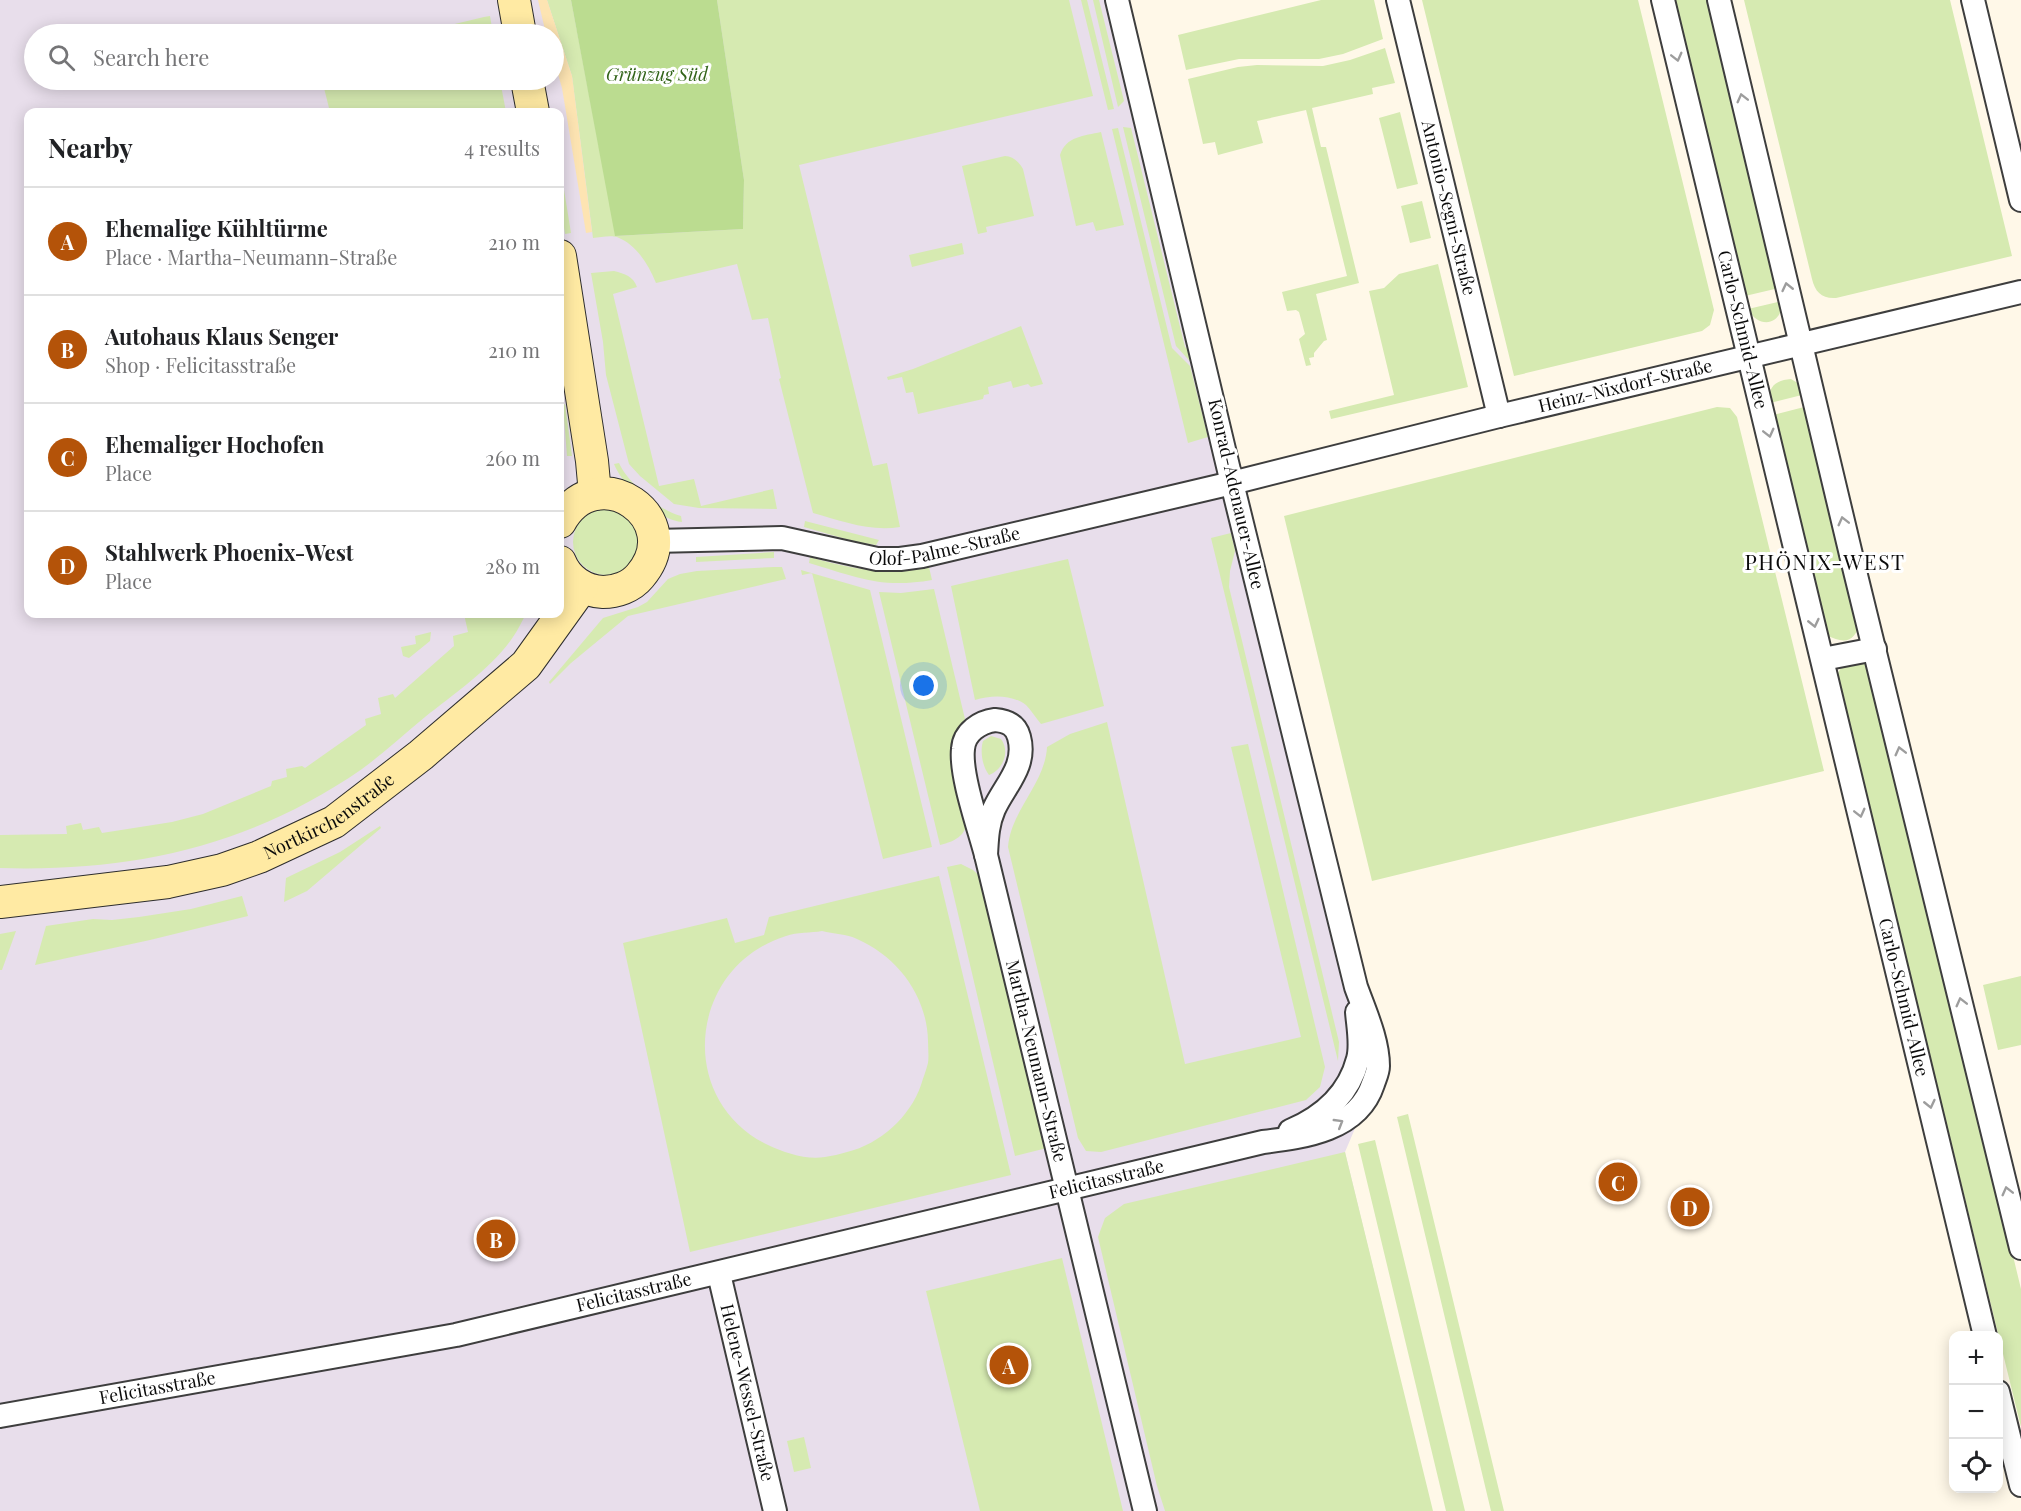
<!DOCTYPE html>
<meta charset="utf-8">
<style>
:root{--surface:#fff;--page:#f2f2f2;--text:#202124;--muted:#757577;--line:#e0e0e0;--accent:#b45309}
body{margin:0;font-family:"Playfair Display",serif;background:var(--page);color:var(--text)}
.controls{position:absolute;right:18px;bottom:18px;display:grid;overflow:hidden;border-radius:12px;box-shadow:0 3px 15px #0003}
.controls button{width:54px;height:54px;display:grid;place-items:center;padding:0;border:0;border-bottom:2px solid var(--line);background:var(--surface);color:var(--text);font:30px sans-serif}
.you{position:absolute;left:924px;top:686px;width:21px;height:21px;margin:-15px;border:4px solid #fff;border-radius:50%;background:#1a73e8;box-shadow:0 0 0 9px #1a73e833}
.badge{display:grid;place-items:center;width:39px;height:39px;border-radius:50%;background:var(--accent);color:#fff;font-size:20px;font-weight:700}
.pin{position:absolute;translate:-50% -50%;border:3px solid #fff;box-shadow:0 2px 6px #0006}
.list{margin:0;padding:0;list-style:none}
h2{display:flex;justify-content:space-between;align-items:center;height:78px;margin:0;padding:0 24px;font-size:26px}
h2 small{font-size:20px;font-weight:400;color:var(--muted)}
.list li{display:grid;grid-template-columns:39px 1fr auto;gap:18px;align-items:center;box-sizing:border-box;height:108px;padding:0 24px;border-top:2px solid var(--line)}
.list b{display:block;font-size:22px;white-space:nowrap}
.list p{margin:0;font-size:20px;white-space:nowrap;color:var(--muted)}
.list em{font-size:20px;font-style:normal;color:var(--muted)}
.icon{flex:none;width:33px;height:33px;fill:none;stroke:currentColor;stroke-width:2;stroke-linecap:round;stroke-linejoin:round}
.map{position:relative;flex:none;width:2021px;height:1511px;overflow:hidden}
.search{position:absolute;background:var(--surface);box-shadow:0 3px 15px #0003;left:24px;top:24px;width:540px;height:66px;display:flex;align-items:center;gap:15px;box-sizing:border-box;padding:0 21px;border-radius:33px;color:var(--muted);font-size:22px}
.panel{position:absolute;background:var(--surface);box-shadow:0 3px 15px #0003;left:24px;top:108px;width:540px;height:510px;border-radius:12px}
.map>svg:first-child{display:block}
</style>
<div class="map">
<svg width="2021" height="1511" viewBox="0 0 2021 1511">
<rect width="100%" height="100%" fill="#fff8e8"/>
<path fill="#e8deeb" fill-rule="evenodd" d="M 0,0 L 1107,0 L 1330,919 L 1370,1093 L 1345,1152 L 1432,1511 L 0,1511 ZM 34,34 L 554,34 L 554,80 L 34,80 ZM 28,112 L 560,112 L 560,614 L 28,614 Z"/>
<path fill="#d6eab1" fill-rule="evenodd" d="M 547,0 L 571,0 L 616,236 L 743,229 L 744,180 L 717,0 L 1069,0 L 1093,96 L 799,165 L 873,466 L 887,463 L 900,527 C 870,532 842,521 813,513 L 779,379 L 781,378 L 768,318 L 752,320 L 737,264 L 656,283 C 648,264 637,245 617,237 C 611,235 600,237 593,238 L 572,76 Z
M 1081,0 L 1087,0 L 1114,109 L 1108,110 Z
M 1093,0 L 1099,0 L 1124,101 L 1118,107 Z
M 1321,0 L 1374,0 L 1383,39 L 1343,54 L 1319,59 L 1239,59 L 1186,70 L 1178,35 Z
M 1422,0 L 1638,0 L 1714,310 L 1710,325 L 1702,331 L 1514,376 Z
M 1673,0 L 1710,0 L 1779,288 L 1745,296 Z
M 1744,0 L 1950,0 L 2012,256 L 1836,298 C 1822,299 1815,292 1812,279 Z
M 490,16 L 493,34 L 413,34 L 484,17 Z
M 1385,48 L 1395,83 L 1372,88 L 1373,94 L 1312,108 L 1321,147 L 1326,147 L 1359,283 L 1316,294 L 1327,340 L 1324,341 L 1314,353 L 1314,357 L 1309,358 L 1311,365 L 1306,366 L 1299,339 L 1305,334 L 1299,312 L 1296,310 L 1287,311 L 1282,292 L 1347,276 L 1306,110 L 1257,121 L 1263,143 L 1218,155 L 1215,142 L 1203,144 L 1188,79 L 1238,67 L 1257,65 L 1323,66 L 1350,60 Z
M 322,80 L 500,80 L 506,112 L 330,112 Z
M 1400,112 L 1418,184 L 1397,189 L 1379,118 Z
M 1123,127 L 1131,128 L 1185,347 L 1193,354 L 1196,368 L 1176,346 Z
M 1118,128 L 1172,348 L 1190,366 L 1208,437 L 1188,443 L 1112,129 Z
M 1101,132 L 1124,225 L 1096,231 L 1093,222 L 1076,226 L 1060,155 C 1066,136 1084,136 1101,132 Z
M 1005,156 C 1013,156 1019,162 1023,169 L 1034,216 L 986,227 L 987,232 L 978,234 L 962,166 Z
M 560,165 L 571,233 L 565,234 L 560,199 Z
M 1422,201 L 1431,238 L 1410,243 L 1401,206 Z
M 962,243 L 964,254 L 912,267 L 909,255 Z
M 1438,264 L 1468,387 L 1331,419 L 1329,411 L 1394,395 L 1369,291 L 1384,288 L 1399,274 Z
M 614,271 C 625,274 633,276 637,287 L 613,294 L 659,486 L 694,479 L 701,506 L 773,489 L 777,509 L 699,508 L 674,504 L 640,476 L 629,464 L 606,375 L 603,342 L 591,273 Z
M 1782,301 C 1783,325 1759,330 1748,309 Z
M 1021,326 L 1043,384 L 1031,387 L 1028,384 L 1013,388 L 1011,381 L 988,387 L 989,394 L 984,395 L 983,399 L 918,414 L 913,392 L 906,393 L 902,377 L 888,380 L 887,377 L 913,369 Z
M 1791,379 L 1801,385 L 1806,394 L 1770,403 C 1767,387 1776,380 1791,379 Z
M 565,404 L 572,456 L 567,456 L 563,405 Z
M 1808,406 L 1861,620 C 1855,642 1846,645 1826,635 L 1773,415 Z
M 1717,407 L 1730,408 L 1737,417 L 1824,771 L 1372,881 L 1284,516 Z
M 619,463 C 627,482 661,512 681,516 L 682,522 C 657,520 623,486 614,464 Z
M573 542a33 33 0 1 1 66 0a33 33 0 1 1-66 0Z
M 805,521 L 879,540 L 876,545 L 856,542 L 804,527 Z
M 1231,533 L 1235,551 L 1230,571 L 1229,587 L 1339,1042 L 1338,1061 L 1211,538 Z
M 774,552 L 774,558 L 696,562 L 696,557 Z
M 810,557 C 851,569 887,576 929,567 L 932,580 C 880,589 857,577 809,563 Z
M 1068,559 L 1104,706 L 1041,724 C 1036,718 1031,710 1026,705 C 1011,694 991,695 975,700 L 951,586 Z
M 774,567 L 782,567 L 786,579 L 628,616 L 571,663 L 550,684 L 549,682 L 603,618 L 638,607 L 647,602 L 668,579 L 680,574 L 697,571 Z
M 801,570 L 870,590 L 932,847 L 883,859 L 812,573 L 802,575 Z
M 934,589 L 965,719 C 960,726 955,732 953,740 C 949,757 964,801 968,820 C 965,836 956,841 940,845 L 879,592 L 901,593 Z
M 464,614 L 526,614 C 522,621 518,630 513,637 C 492,668 454,694 425,717 C 404,734 384,753 362,769 C 251,846 133,872 0,868 L 0,835 L 67,834 L 66,826 L 81,823 L 83,830 L 99,827 L 102,833 L 172,822 L 203,814 L 271,786 L 272,781 L 287,777 L 286,769 L 302,766 L 305,768 L 366,725 L 365,719 L 381,714 L 378,698 L 393,694 L 395,698 L 454,646 L 453,636 L 468,632 Z
M 431,632 L 430,641 L 409,658 L 403,656 L 401,647 L 416,644 L 415,636 Z
M 1859,661 L 1866,664 L 1872,671 L 2021,1289 L 2021,1427 L 1838,682 L 1838,673 L 1842,666 Z
M 1107,722 L 1185,1064 L 1301,1037 L 1231,747 L 1248,744 L 1325,1067 L 1320,1087 L 1306,1100 L 1101,1152 L 1086,1151 L 1078,1138 L 1008,847 C 1011,810 1045,784 1047,747 L 1070,734 Z
M 991,736 L 1001,739 C 1010,751 1004,769 989,775 C 982,766 980,751 983,741 Z
M 380,826 L 381,828 L 307,891 L 284,902 L 286,878 L 340,852 Z
M 961,864 L 973,870 L 982,878 L 1047,1148 L 1015,1156 L 947,867 Z
M 939,876 L 1011,1175 L 690,1252 L 623,943 L 727,918 L 735,943 L 764,935 L 769,917 ZM 822,931 C 833,934 847,934 857,939 C 898,957 927,996 928,1041 C 928,1048 929,1056 928,1063 C 926,1071 923,1078 921,1085 C 910,1117 880,1144 847,1152 C 840,1154 832,1156 825,1157 C 806,1160 785,1153 768,1145 C 675,1100 688,967 786,936 C 797,932 811,933 822,931 Z
M 242,896 L 248,916 L 150,940 L 35,965 L 46,926 L 93,919 L 112,920 L 139,917 L 191,909 Z
M 16,931 L 2,970 L 0,970 L 0,934 Z
M 2021,976 L 2021,1045 L 1998,1050 L 1983,985 Z
M 1408,1114 L 1504,1511 L 1491,1511 L 1397,1117 Z
M 1375,1140 L 1465,1511 L 1446,1511 L 1358,1144 Z
M 1345,1152 L 1433,1511 L 1165,1511 L 1157,1486 L 1098,1237 L 1105,1218 L 1124,1204 Z
M 1062,1258 L 1123,1511 L 980,1511 L 926,1291 Z
M 804,1437 L 811,1468 L 794,1472 L 787,1441 Z"/>
<path fill="#bbdc90" d="M 571,0 L 717,0 L 744,180 L 743,229 L 615,236 Z"/>
<path fill="#fde4b2" d="M 538,0 L 547,0 L 572,76 L 592,232 L 586,233 L 562,88 L 554,60 L 554,34 L 546,34 Z"/>
<g fill="none" stroke-linecap="round" stroke-linejoin="round">
<g stroke="#3e3e3e" stroke-width="26">
<g id="street">
<path id="s1" d="M 1398,0 L 1499,416"/>
<path id="s2" d="M 1663,0 L 1985,1336"/>
<path d="M 1719,0 L 1853,563 L 2021,1248"/>
<path d="M 1973,0 L 2021,200"/>
<path id="s3" d="M 654,541 L 782,538 L 877,559 L 900,559 L 922,556 L 1232,483 L 1499,416 L 2021,292"/>
<path d="M 1823,659 L 1875,649"/>
<path d="M 995,720 C 1007,721 1016,725 1019,737 C 1027,766 1005,785 994,809 C 987,825 987,839 986,855 C 979,828 960,775 963,749 C 964,732 980,722 995,720 Z"/>
<path id="s4" d="M 986,855 L 1145,1511"/>
<path d="M 1290,1131 C 1323,1117 1349,1094 1358,1059 C 1362,1045 1358,1026 1357,1012"/>
<path id="s5" d="M 719,1274 L 775,1511"/>
<path d="M 1998,1392 L 2021,1485"/>
<path id="s6" d="M 0,1416 L 456,1335 L 1263,1142 C 1305,1137 1358,1130 1373,1084 C 1375,1078 1378,1072 1378,1066 C 1378,1040 1365,1012 1356,987 L 1232,483 L 1117,0"/>
</g>
</g>
<g stroke="#2d2d2d" stroke-width="34">
<g id="secondary">
<path d="M 514,0 L 520,34"/>
<path d="M 527,80 L 533,112"/>
<path d="M 560,256 L 592,461 L 595,494"/>
<path d="M 560,522 C 597,455 689,519 640,576 C 631,587 616,592 603,592 C 584,591 567,580 560,562"/>
<path id="s7" d="M 0,902 L 168,882 L 222,870 L 259,857 L 334,822 L 421,755 L 526,665 L 582,587"/>
</g>
</g>
<use href="#street" stroke="#fff" stroke-width="22"/>
<use href="#secondary" stroke="#ffeaa3" stroke-width="32"/>
</g>
<defs><path id="oneway-chevron" d="M-2-3.5L2.5 0L-2 3.5" fill="none" stroke-width="1.6" stroke-linecap="round" stroke-linejoin="round" transform="scale(1.5)"/></defs>
<g stroke="#9d9d9d">
<use href="#oneway-chevron" transform="translate(1677 57) rotate(76)"/>
<use href="#oneway-chevron" transform="translate(1742 98) rotate(-104)"/>
<use href="#oneway-chevron" transform="translate(1787 287) rotate(-103)"/>
<use href="#oneway-chevron" transform="translate(1769 433) rotate(76)"/>
<use href="#oneway-chevron" transform="translate(1843 521) rotate(-104)"/>
<use href="#oneway-chevron" transform="translate(1814 623) rotate(77)"/>
<use href="#oneway-chevron" transform="translate(1900 751) rotate(-104)"/>
<use href="#oneway-chevron" transform="translate(1860 813) rotate(76)"/>
<use href="#oneway-chevron" transform="translate(1961 1002) rotate(-104)"/>
<use href="#oneway-chevron" transform="translate(1930 1104) rotate(77)"/>
<use href="#oneway-chevron" transform="translate(1339 1123) rotate(-31)"/>
<use href="#oneway-chevron" transform="translate(2007 1191) rotate(-104)"/>
</g>
<g text-anchor="middle" stroke-width="6" stroke-linejoin="round" paint-order="stroke">
<g font-size="18" font-style="italic" fill="#326419" stroke="#fff">
<text x="657" y="81">Grünzug Süd</text>
</g>
<g font-size="18" fill="#0b0b0b" stroke="#fff">
<text dy="6" stroke="none"><textPath href="#s1" startOffset="214">Antonio-Segni-Straße</textPath></text>
<text dy="6" stroke="none"><textPath href="#s2" startOffset="339">Carlo-Schmid-Allee</textPath></text>
<text dy="6" stroke="none"><textPath href="#s3" startOffset="994">Heinz-Nixdorf-Straße</textPath></text>
<text transform="translate(1236 494) rotate(77)" y="6">Konrad-Adenauer-Allee</text>
<text dy="6" stroke="none"><textPath href="#s3" startOffset="294">Olof-Palme-Straße</textPath></text>
<text dy="6" stroke="none"><textPath href="#s7" startOffset="345">Nortkirchenstraße</textPath></text>
<text dy="6" stroke="none"><textPath href="#s2" startOffset="1026">Carlo-Schmid-Allee</textPath></text>
<text dy="6" stroke="none"><textPath href="#s4" startOffset="212">Martha-Neumann-Straße</textPath></text>
<text dy="6" stroke="none"><textPath href="#s6" startOffset="1132">Felicitasstraße</textPath></text>
<text dy="6" stroke="none"><textPath href="#s6" startOffset="646">Felicitasstraße</textPath></text>
<text dy="6" stroke="none"><textPath href="#s6" startOffset="160">Felicitasstraße</textPath></text>
<text dy="6" stroke="none"><textPath href="#s5" startOffset="122">Helene-Wessel-Straße</textPath></text>
</g>
<g font-size="21" letter-spacing="1.5" fill="#0b0b0b" stroke="#fff">
<text x="1825" y="570">PHÖNIX-WEST</text>
</g>
</g>
</svg>
<div class="controls">
<button>+</button>
<button>−</button>
<button><svg class="icon" aria-label="locate" viewBox="0 0 24 24"><circle cx="12" cy="12" r="6"/><path d="M12 2v4M12 18v4M2 12h4M18 12h4"/></svg></button>
</div>
<div class="you"></div>
<div class="pin badge" style="left:1009px;top:1365px">A</div>
<div class="pin badge" style="left:496px;top:1239px">B</div>
<div class="pin badge" style="left:1618px;top:1182px">C</div>
<div class="pin badge" style="left:1690px;top:1207px">D</div>
<div class="search"><svg class="icon" aria-label="search" viewBox="0 0 24 24"><circle cx="10" cy="10" r="6"/><path d="M15 15l6 6"/></svg>Search here</div>
<section class="panel">
<h2>Nearby<small>4 results</small></h2>
<ul class="list">
<li><span class="badge">A</span><div><b>Ehemalige Kühltürme</b><p>Place · Martha-Neumann-Straße</p></div><em>210 m</em></li>
<li><span class="badge">B</span><div><b>Autohaus Klaus Senger</b><p>Shop · Felicitasstraße</p></div><em>210 m</em></li>
<li><span class="badge">C</span><div><b>Ehemaliger Hochofen</b><p>Place</p></div><em>260 m</em></li>
<li><span class="badge">D</span><div><b>Stahlwerk Phoenix-West</b><p>Place</p></div><em>280 m</em></li>
</ul>
</section>
</div>
